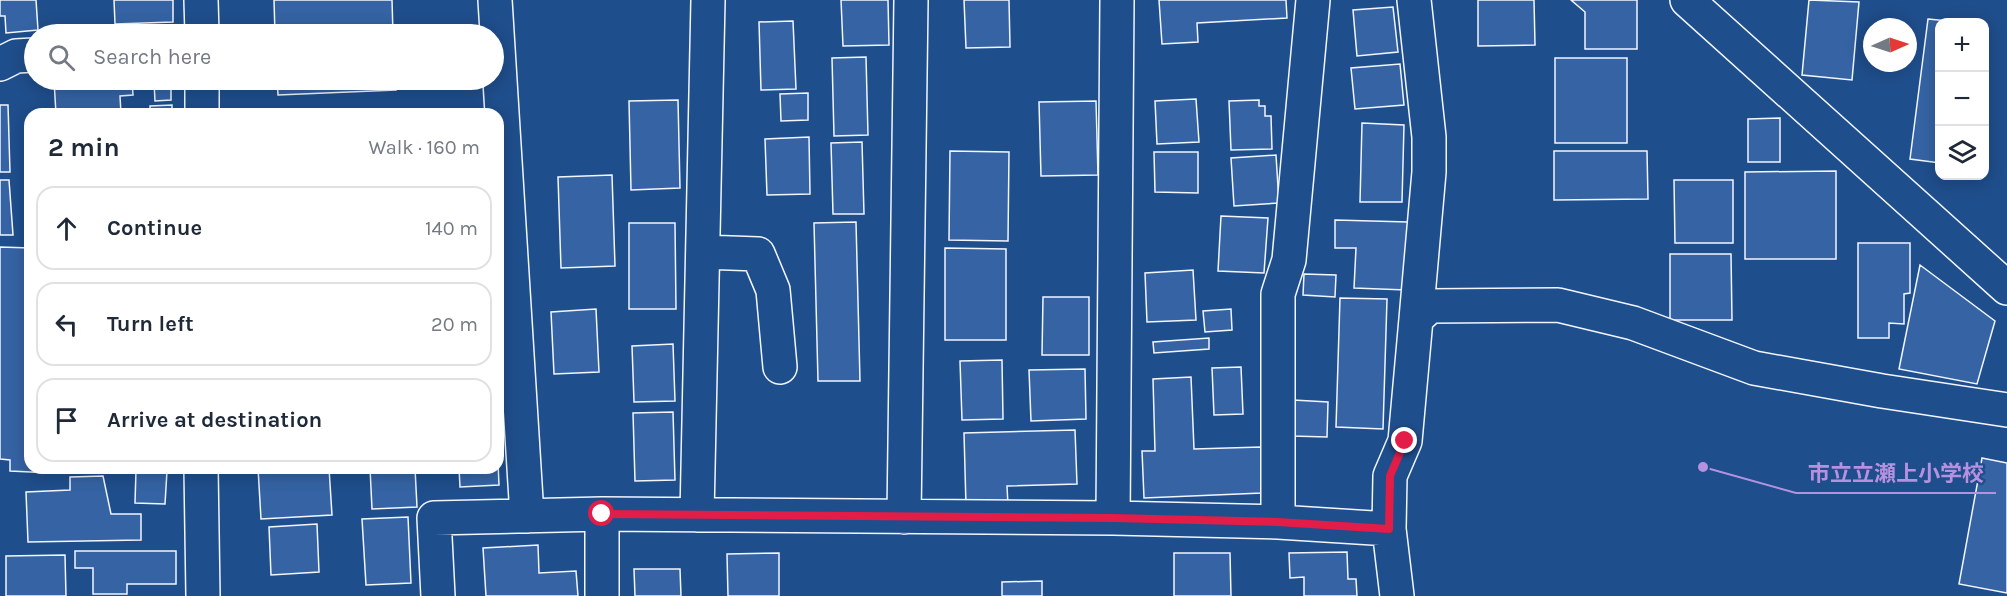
<!DOCTYPE html>
<meta charset="utf-8">
<style>
:root{--surface:#fff;--page:#f6f6f7;--text:#1f2937;--muted:#747a83;--line:#e0e1e3}
body{margin:0;font-family:Karla,"Noto Sans JP",sans-serif;background:var(--page);color:var(--text)}
.controls{position:absolute;right:18px;top:18px;display:grid;overflow:hidden;border-radius:12px;box-shadow:0 3px 15px #0003}
.controls button{width:54px;height:54px;display:grid;place-items:center;padding:0;border:0;border-bottom:2px solid var(--line);background:var(--surface);color:var(--text);font:30px sans-serif}
.compass{position:absolute;left:1863px;top:18px;width:54px;height:54px;border-radius:50%;background:var(--surface);box-shadow:0 3px 15px #0003;rotate:87deg}
.stop{position:absolute;width:18px;height:18px;margin:-14px;border:4px solid #e11d48;border-radius:50%;background:#fff}
.stop.end{background:#e11d48;border-color:#fff;box-shadow:0 2px 6px #0008}
.list{margin:0;padding:0;list-style:none}
h2{display:flex;justify-content:space-between;align-items:center;height:78px;margin:0;padding:0 24px;font-size:26px}
h2 small{font-size:20px;font-weight:400;color:var(--muted)}
.list li{display:grid;grid-template-columns:39px 1fr auto;gap:18px;align-items:center;box-sizing:border-box;height:84px;margin:0 12px 12px;padding:0 12px;border:2px solid var(--line);border-radius:18px}
.list b{display:block;font-size:22px;white-space:nowrap}
.list em{font-size:20px;font-style:normal;color:var(--muted)}
.icon{flex:none;width:33px;height:33px;fill:none;stroke:currentColor;stroke-width:2;stroke-linecap:round;stroke-linejoin:round}
.map{position:relative;flex:none;width:2007px;height:596px;overflow:hidden}
.search{position:absolute;background:var(--surface);box-shadow:0 3px 15px #0003;left:24px;top:24px;width:480px;height:66px;display:flex;align-items:center;gap:15px;box-sizing:border-box;padding:0 21px;border-radius:33px;color:var(--muted);font-size:22px}
.panel{position:absolute;background:var(--surface);box-shadow:0 3px 15px #0003;left:24px;top:108px;width:480px;height:366px;border-radius:18px}
.map>svg:first-child{display:block}
</style>
<div class="map">
<svg width="2007" height="596" viewBox="0 0 2007 596">
<rect width="100%" height="100%" fill="#1f4e8c"/>
<path fill="#3563a3" stroke="#f2f6ff" stroke-width="1.5" d="M 0,0 L 36,0 L 38,30 L 6,33 L 5,16 L 0,16 Z
M 114,0 L 173,0 L 173,22 L 115,24 Z
M 274,0 L 392,0 L 393,34 L 275,34 Z
M 841,0 L 888,0 L 889,45 L 843,46 Z
M 964,0 L 1009,0 L 1010,47 L 966,48 Z
M 1159,0 L 1286,0 L 1287,18 L 1197,23 L 1198,42 L 1162,44 Z
M 1478,0 L 1534,0 L 1535,45 L 1478,46 Z
M 1571,0 L 1637,0 L 1637,49 L 1585,49 L 1585,12 Z
M 1809,0 L 1859,2 L 1852,80 L 1802,75 Z
M 1393,7 L 1398,52 L 1357,56 L 1353,10 Z
M 1928,19 L 1959,22 L 1940,22 L 1940,163 L 1910,159 Z
M 793,21 L 796,89 L 761,90 L 759,22 Z
M 866,57 L 868,135 L 834,136 L 832,58 Z
M 1555,58 L 1627,58 L 1627,143 L 1555,143 Z
M 1400,64 L 1404,105 L 1355,109 L 1351,68 Z
M 54,80 L 132,80 L 133,95 L 120,96 L 121,114 L 56,114 Z
M 277,80 L 395,80 L 396,90 L 278,95 Z
M 154,82 L 171,82 L 171,100 L 155,101 Z
M 808,93 L 808,120 L 781,121 L 780,94 Z
M 1196,99 L 1199,142 L 1157,144 L 1155,101 Z
M 678,100 L 680,188 L 631,190 L 629,101 Z
M 1259,100 L 1259,106 L 1265,106 L 1265,116 L 1271,116 L 1272,149 L 1231,150 L 1229,101 Z
M 1096,101 L 1098,175 L 1041,176 L 1039,102 Z
M 0,105 L 8,105 L 10,172 L 0,172 Z
M 172,105 L 172,114 L 150,114 L 150,106 Z
M 1780,118 L 1780,162 L 1748,162 L 1748,119 Z
M 1362,123 L 1404,125 L 1402,202 L 1360,202 Z
M 809,137 L 810,194 L 767,195 L 765,139 Z
M 862,142 L 864,214 L 833,214 L 831,143 Z
M 950,151 L 1009,152 L 1008,241 L 949,240 Z
M 1554,151 L 1647,151 L 1648,199 L 1554,200 Z
M 1154,152 L 1198,152 L 1198,193 L 1155,192 Z
M 1276,155 L 1279,203 L 1234,206 L 1231,158 Z
M 1836,171 L 1836,259 L 1745,259 L 1745,172 Z
M 612,175 L 615,266 L 561,268 L 558,177 Z
M 0,180 L 9,180 L 13,235 L 0,235 Z
M 1674,180 L 1733,180 L 1733,243 L 1675,243 Z
M 1221,216 L 1268,218 L 1264,273 L 1218,271 Z
M 1335,220 L 1408,222 L 1406,290 L 1354,288 L 1356,248 L 1335,248 Z
M 856,222 L 860,381 L 818,381 L 814,223 Z
M 629,223 L 675,223 L 676,309 L 629,309 Z
M 1858,243 L 1910,243 L 1910,293 L 1904,294 L 1904,324 L 1889,323 L 1889,338 L 1858,338 Z
M 0,247 L 30,248 L 30,468 L 51,468 L 51,473 L 10,471 L 10,460 L 0,459 Z
M 945,248 L 1006,249 L 1006,340 L 945,340 Z
M 1670,254 L 1731,254 L 1732,320 L 1670,320 Z
M 1920,265 L 1995,321 L 1977,384 L 1899,369 Z
M 1193,270 L 1196,320 L 1147,322 L 1145,273 Z
M 1304,274 L 1336,275 L 1335,297 L 1303,295 Z
M 1043,297 L 1089,297 L 1089,355 L 1042,355 Z
M 1340,298 L 1387,299 L 1383,429 L 1336,427 Z
M 596,309 L 599,372 L 554,374 L 551,312 Z
M 1231,309 L 1232,330 L 1205,332 L 1203,311 Z
M 1209,338 L 1209,349 L 1154,353 L 1153,342 Z
M 673,344 L 675,401 L 634,402 L 632,346 Z
M 1002,360 L 1003,419 L 962,420 L 960,361 Z
M 1241,367 L 1243,414 L 1214,415 L 1212,368 Z
M 1085,369 L 1086,419 L 1031,421 L 1029,370 Z
M 1191,377 L 1194,449 L 1261,447 L 1262,493 L 1144,498 L 1142,451 L 1155,451 L 1153,379 Z
M 1293,400 L 1328,402 L 1327,437 L 1292,436 Z
M 673,412 L 675,480 L 635,481 L 633,413 Z
M 1075,430 L 1077,484 L 1007,486 L 1008,505 L 966,506 L 964,433 Z
M 1982,458 L 2007,463 L 2007,593 L 1959,584 Z
M 498,462 L 499,485 L 460,487 L 459,468 L 498,468 Z
M 258,468 L 329,468 L 332,515 L 261,519 Z
M 370,468 L 415,468 L 417,507 L 372,509 Z
M 136,470 L 167,471 L 165,504 L 135,503 Z
M 103,476 L 111,514 L 141,514 L 141,540 L 28,542 L 26,492 L 70,490 L 70,477 Z
M 408,517 L 411,583 L 366,585 L 362,519 Z
M 317,524 L 319,572 L 271,575 L 269,527 Z
M 538,545 L 539,573 L 576,571 L 578,596 L 486,596 L 483,548 Z
M 75,551 L 176,551 L 176,584 L 127,584 L 127,594 L 93,594 L 93,568 L 75,568 Z
M 1347,552 L 1348,579 L 1356,579 L 1357,596 L 1304,596 L 1304,577 L 1290,578 L 1289,553 Z
M 779,553 L 779,596 L 728,596 L 727,554 Z
M 1174,553 L 1230,553 L 1231,596 L 1174,596 Z
M 65,555 L 66,596 L 6,596 L 6,556 Z
M 634,569 L 680,569 L 681,596 L 635,596 Z
M 1042,581 L 1042,596 L 1002,596 L 1002,582 Z"/>
<g fill="none" stroke-linecap="round" stroke-linejoin="round">
<g stroke="#f2f6ff" stroke-width="36">
<path id="minor" d="M 495,0 L 527,516
M 1414,0 L 1429,137 L 1429,172 L 1416,319
M 1687,0 L 2007,288
M 0,64 L 16,56 L 34,55
M 703,252 L 758,254 L 773,290 L 780,367
M 697,515 L 708,0
M 904,517 L 911,0
M 1113,518 L 1117,0
M 1278,522 L 1278,294 L 1289,260 L 1313,0
M 438,596 L 434,518 L 602,514 L 1113,518 L 1278,522 L 1389,529
M 602,596 L 602,514
M 1397,596 L 1389,529 L 1390,476 L 1405,441 L 1416,319 L 1430,306 L 1558,305 L 1633,323 L 1754,368 L 1882,391 L 2007,410"/>
</g>
<g stroke="#f2f6ff" stroke-width="36">
<path id="major" d="M 201,0 L 202,34
M 202,114 L 202,80
M 201,468 L 203,596"/>
</g>
<use href="#minor" stroke="#1f4e8c" stroke-width="33"/>
<use href="#major" stroke="#1f4e8c" stroke-width="33"/>
</g>
<g fill="none" stroke-linecap="round" stroke-linejoin="round">
<path stroke="#e11d48" stroke-width="8" d="M 602,514 L 1113,518 L 1278,522 L 1389,529 L 1390,476 L 1405,441"/>
</g>
<path fill="none" stroke="#b691df" stroke-width="2" d="M1703 467L1796 493H1996"/>
<circle fill="#b691df" stroke="#1f4e8c" stroke-width="2" cx="1703" cy="467" r="6"/>
<g font-size="22" text-anchor="middle" font-weight="bold" fill="#b691df" stroke="#1f4e8c" stroke-width="4.5" stroke-linejoin="round" paint-order="stroke">
<text x="1896" y="481">市立立瀬上小学校</text>
</g>
</svg>
<div class="controls">
<button>+</button>
<button>−</button>
<button><svg class="icon" aria-label="layers" viewBox="0 0 24 24"><path d="M12 4l9 5-9 5-9-5zM3 14l9 5 9-5"/></svg></button>
</div>
<svg class="compass" viewBox="-18 -18 36 36"><path d="M0-13l5 13h-10z" fill="#e53935"/><path d="M0 13l5-13h-10z" fill="#747a83"/></svg>
<div class="stop" style="left:602px;top:514px"></div>
<div class="stop end" style="left:1405px;top:441px"></div>
<div class="search"><svg class="icon" aria-label="search" viewBox="0 0 24 24"><circle cx="10" cy="10" r="6"/><path d="M15 15l6 6"/></svg>Search here</div>
<section class="panel">
<h2>2 min<small>Walk · 160 m</small></h2>
<ul class="list">
<li><svg class="icon" aria-label="ahead" viewBox="0 0 24 24"><path d="M12 20V5M6 11l6-6 6 6"/></svg><div><b>Continue</b></div><em>140 m</em></li>
<li><svg class="icon" aria-label="left" viewBox="0 0 24 24"><path d="M17 20v-9H6M10 6l-5 5 5 5"/></svg><div><b>Turn left</b></div><em>20 m</em></li>
<li><svg class="icon" aria-label="arrive" viewBox="0 0 24 24"><path d="M6 21V4h12l-3 4 3 4H6"/></svg><div><b>Arrive at destination</b></div></li>
</ul>
</section>
</div>
